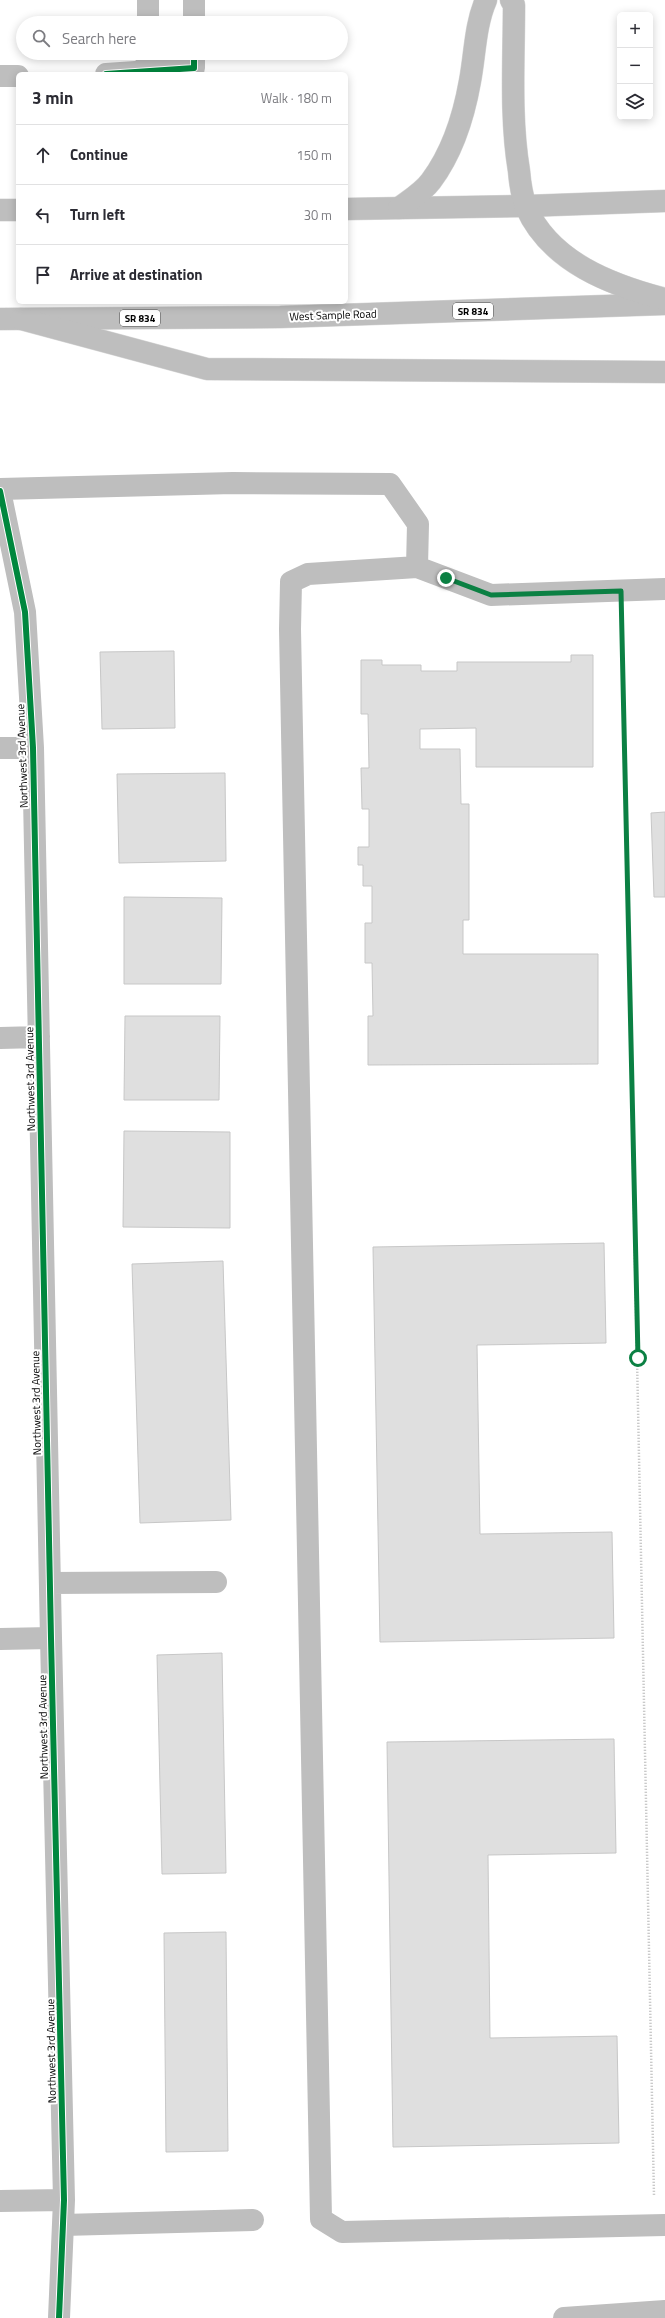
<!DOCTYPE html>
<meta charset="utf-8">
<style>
:root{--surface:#fff;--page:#f7f7f7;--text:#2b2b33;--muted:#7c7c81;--line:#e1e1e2}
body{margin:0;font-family:"Titillium Web",sans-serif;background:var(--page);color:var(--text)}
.controls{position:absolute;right:12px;top:12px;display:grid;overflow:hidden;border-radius:6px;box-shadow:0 2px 10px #0003}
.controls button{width:36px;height:36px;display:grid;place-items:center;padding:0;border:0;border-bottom:1px solid var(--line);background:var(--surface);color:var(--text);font:20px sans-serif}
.stop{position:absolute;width:12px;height:12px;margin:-9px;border:3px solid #0b8043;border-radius:50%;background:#fff}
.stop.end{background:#0b8043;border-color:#fff;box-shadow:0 1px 4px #0008}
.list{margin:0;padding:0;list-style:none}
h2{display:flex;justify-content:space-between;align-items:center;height:52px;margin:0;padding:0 16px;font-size:17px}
h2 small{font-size:13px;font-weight:400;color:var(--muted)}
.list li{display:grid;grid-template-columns:26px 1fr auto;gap:12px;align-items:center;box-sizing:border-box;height:60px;padding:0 16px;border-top:1px solid var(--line)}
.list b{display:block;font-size:15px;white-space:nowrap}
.list em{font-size:13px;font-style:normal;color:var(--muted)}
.icon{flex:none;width:22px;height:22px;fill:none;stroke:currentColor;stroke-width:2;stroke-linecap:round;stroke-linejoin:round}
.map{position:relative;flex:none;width:665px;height:2318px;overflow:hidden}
.search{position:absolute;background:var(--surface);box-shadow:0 2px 10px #0003;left:16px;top:16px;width:332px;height:44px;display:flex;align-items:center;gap:10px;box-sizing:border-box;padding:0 14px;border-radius:22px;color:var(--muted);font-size:15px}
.panel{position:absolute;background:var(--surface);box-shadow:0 2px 10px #0003;left:16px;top:72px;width:332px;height:232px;border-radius:6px}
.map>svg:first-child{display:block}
</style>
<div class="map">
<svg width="665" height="2318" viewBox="0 0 665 2318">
<rect width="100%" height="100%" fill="#fff"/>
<path fill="#dfdfdf" stroke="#c7c7c7" d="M 174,651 L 175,728 L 102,729 L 100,652 Z
M 571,655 L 593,655 L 593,767 L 476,767 L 476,728 L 420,729 L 420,749 L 460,749 L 461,804 L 469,804 L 469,920 L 463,920 L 463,954 L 598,954 L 598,1064 L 368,1065 L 368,1016 L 373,1016 L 372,963 L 365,963 L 365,923 L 372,923 L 372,886 L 363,886 L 363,865 L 358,865 L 358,847 L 369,847 L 369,809 L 362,809 L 361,768 L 369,768 L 368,714 L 361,714 L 361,660 L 382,660 L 382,665 L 421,665 L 421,671 L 457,671 L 457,662 L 571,662 Z
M 225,773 L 226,861 L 119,863 L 117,774 Z
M 665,812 L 665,897 L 654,897 L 651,813 Z
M 124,897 L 222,898 L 221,984 L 124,984 Z
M 125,1016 L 220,1016 L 219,1100 L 124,1100 Z
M 124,1131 L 230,1132 L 230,1228 L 123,1227 Z
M 604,1243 L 606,1343 L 477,1345 L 480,1534 L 612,1532 L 614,1638 L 380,1642 L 373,1247 Z
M 223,1261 L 231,1520 L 140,1523 L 132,1264 Z
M 222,1653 L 226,1873 L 162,1874 L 157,1655 Z
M 614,1739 L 616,1853 L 488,1855 L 490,2038 L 617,2036 L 619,2143 L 393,2147 L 387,1742 Z
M 226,1932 L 228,2151 L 166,2152 L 164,1933 Z"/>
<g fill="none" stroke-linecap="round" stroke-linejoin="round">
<g stroke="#dbdbdb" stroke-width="23">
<path id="major" d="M 346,209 L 526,206 L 665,201
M 0,210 L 18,210
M 0,319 L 280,317 L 665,304"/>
</g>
<g stroke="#dbdbdb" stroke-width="23">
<path id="highway" d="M 511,0 L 514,5 C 514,60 510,117 519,171 C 520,183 522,196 526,207 C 550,262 611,285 665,299
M 399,208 C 410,200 423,192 431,181 C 452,153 464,115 470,81 C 475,55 475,25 486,0
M 21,319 L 207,369 L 665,372"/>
</g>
<path stroke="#b9b9b9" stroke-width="2.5" stroke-dasharray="1 2" stroke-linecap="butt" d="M 622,619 L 654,2196"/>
<path stroke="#bebebe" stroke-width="22" d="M 194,0 L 194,23
M 148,23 L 148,0
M 146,72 L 147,53
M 106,74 L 194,68 L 194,53
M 0,76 L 18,76
M 0,489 L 233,483 L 390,484 L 418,524 L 417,567
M 0,491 L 25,612 L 33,748 L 51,1638 L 64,2200 L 59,2318
M 665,589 L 491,595 L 417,567 L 308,574 L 291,582 L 290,629 L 321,2219 L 342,2232 L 665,2225
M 0,748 L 33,748
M 0,1038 L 39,1037
M 50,1583 L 216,1582
M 0,1639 L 51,1638
M 0,2201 L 64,2200
M 63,2225 L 253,2220
M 564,2318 L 665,2311"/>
<use href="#major" stroke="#bebebe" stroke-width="22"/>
<use href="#highway" stroke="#bebebe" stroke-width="22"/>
<g stroke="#fff" stroke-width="8">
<path id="cycleway" d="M 106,74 L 194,68 L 194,53
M 0,491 L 25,612 L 33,748 L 51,1638 L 64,2200 L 59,2318"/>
</g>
<use href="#cycleway" stroke="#00873e" stroke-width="6"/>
</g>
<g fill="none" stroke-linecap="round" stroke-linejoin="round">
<path stroke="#0b8043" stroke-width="5" d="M 446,578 L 491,595 L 621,591 L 638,1358"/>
</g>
<g text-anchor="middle" stroke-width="4" stroke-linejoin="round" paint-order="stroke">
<g fill="#fff" stroke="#4c4c4c" stroke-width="1">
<rect x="453" y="303" width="40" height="16" rx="3"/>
<rect x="120" y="310" width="40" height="16" rx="3"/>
</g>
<g font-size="10" font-weight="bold" fill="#000">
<text x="473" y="315">SR 834</text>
<text x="140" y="322">SR 834</text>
</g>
<g font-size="11" fill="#000" stroke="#fff">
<text transform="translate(333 315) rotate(-2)" y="4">West Sample Road</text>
<text transform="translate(22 756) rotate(-92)" y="4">Northwest 3rd Avenue</text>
<text transform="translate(30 1079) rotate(-91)" y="4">Northwest 3rd Avenue</text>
<text transform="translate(36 1403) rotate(-91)" y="4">Northwest 3rd Avenue</text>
<text transform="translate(43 1727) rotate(-91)" y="4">Northwest 3rd Avenue</text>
<text transform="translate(51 2051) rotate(-91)" y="4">Northwest 3rd Avenue</text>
</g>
</g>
</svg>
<div class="controls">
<button>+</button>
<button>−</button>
<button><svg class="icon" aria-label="layers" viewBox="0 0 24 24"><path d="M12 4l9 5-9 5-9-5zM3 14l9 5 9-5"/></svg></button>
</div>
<div class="stop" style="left:638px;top:1358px"></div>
<div class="stop end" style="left:446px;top:578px"></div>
<div class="search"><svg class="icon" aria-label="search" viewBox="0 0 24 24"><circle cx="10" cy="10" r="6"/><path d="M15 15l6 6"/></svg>Search here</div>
<section class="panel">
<h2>3 min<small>Walk · 180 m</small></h2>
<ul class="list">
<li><svg class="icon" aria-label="ahead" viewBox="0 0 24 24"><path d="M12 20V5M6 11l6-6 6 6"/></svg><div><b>Continue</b></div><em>150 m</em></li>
<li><svg class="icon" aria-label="left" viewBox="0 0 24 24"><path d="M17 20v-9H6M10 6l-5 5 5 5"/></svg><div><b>Turn left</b></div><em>30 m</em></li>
<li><svg class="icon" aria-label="arrive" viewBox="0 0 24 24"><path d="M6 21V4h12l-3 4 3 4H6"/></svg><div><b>Arrive at destination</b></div></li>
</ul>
</section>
</div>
